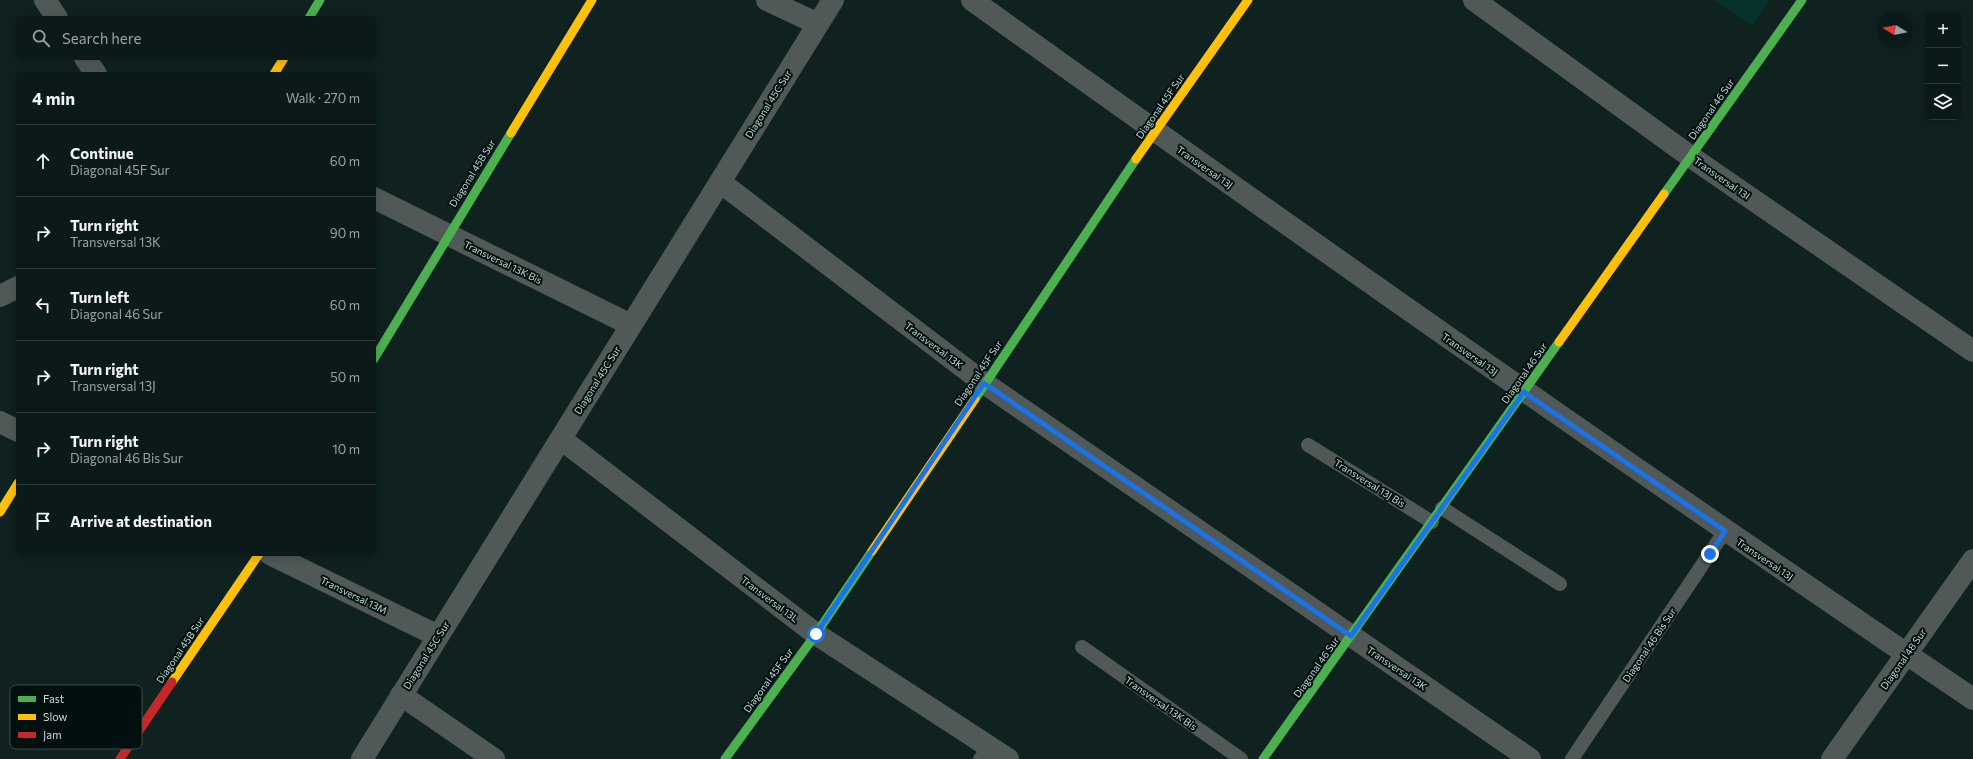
<!DOCTYPE html>
<meta charset="utf-8">
<style>
:root{--surface:#0b1a18;--page:#142321;--text:#f1f3f6;--muted:#9aa1a2;--line:#2b3837}
body{margin:0;font-family:Commissioner,sans-serif;background:var(--page);color:var(--text)}
.controls{position:absolute;right:12px;top:12px;display:grid;overflow:hidden;border-radius:6px;box-shadow:0 2px 10px #0003}
.controls button{width:36px;height:36px;display:grid;place-items:center;padding:0;border:0;border-bottom:1px solid var(--line);background:var(--surface);color:var(--text);font:20px sans-serif}
.compass{position:absolute;left:1877px;top:12px;width:36px;height:36px;border-radius:50%;background:var(--surface);box-shadow:0 2px 10px #0003;rotate:280deg}
.stop{position:absolute;width:12px;height:12px;margin:-9px;border:3px solid #1a73e8;border-radius:50%;background:#fff}
.stop.end{background:#1a73e8;border-color:#fff;box-shadow:0 1px 4px #0008}
.list{margin:0;padding:0;list-style:none}
h2{display:flex;justify-content:space-between;align-items:center;height:52px;margin:0;padding:0 16px;font-size:17px}
h2 small{font-size:13px;font-weight:400;color:var(--muted)}
.list li{display:grid;grid-template-columns:26px 1fr auto;gap:12px;align-items:center;box-sizing:border-box;height:72px;padding:0 16px;border-top:1px solid var(--line)}
.list b{display:block;font-size:15px;white-space:nowrap}
.list p{margin:0;font-size:13px;white-space:nowrap;color:var(--muted)}
.list em{font-size:13px;font-style:normal;color:var(--muted)}
.icon{flex:none;width:22px;height:22px;fill:none;stroke:currentColor;stroke-width:2;stroke-linecap:round;stroke-linejoin:round}
.map{position:relative;flex:none;width:1973px;height:759px;overflow:hidden}
.search{position:absolute;background:var(--surface);box-shadow:0 2px 10px #0003;left:16px;top:16px;width:360px;height:44px;display:flex;align-items:center;gap:10px;box-sizing:border-box;padding:0 14px;border-radius:6px;color:var(--muted);font-size:15px}
.panel{position:absolute;background:var(--surface);box-shadow:0 2px 10px #0003;left:16px;top:72px;width:360px;height:484px;border-radius:6px}
.map>svg:first-child{display:block}
</style>
<div class="map">
<svg width="1973" height="759" viewBox="0 0 1973 759">
<rect width="100%" height="100%" fill="#0f2220"/>
<path fill="#07312d" d="M 1714,0 L 1770,0 L 1752,26 Z"/>
<g fill="none" stroke-linecap="round" stroke-linejoin="round">
<path stroke="#505957" stroke-width="14" d="M 1308,445 L 1432,522
M 1442,508 L 1560,584
M 1082,647 L 1241,759
M 980,759 L 990,748
M 1572,759 L 1725,531"/>
<path stroke="#505957" stroke-width="22" d="M 45,0 L 57,18
M 767,0 L 818,24
M 972,0 C 1303,237 1636,471 1973,699
M 1474,0 L 1691,157 L 1973,351
M 85,58 L 96,74
M 720,182 L 984,383 L 1530,759
M 374,198 L 631,325
M 0,296 L 18,287
M 0,422 L 18,431
M 561,439 L 816,634 L 1008,759
M 270,554 L 438,636
M 401,695 L 494,759
M 362,759 L 833,0
M 1832,759 L 1973,560"/>
<path stroke="#4caf50" stroke-width="9" d="M 309,18 L 320,0
M 1664,194 L 1802,0
M 374,359 L 511,133
M 975,399 L 1136,159
M 725,759 L 816,634 L 872,551
M 1263,759 L 1559,342"/>
<path stroke="#ffc107" stroke-width="9" d="M 274,74 L 284,58
M 511,133 L 592,0
M 1136,159 L 1248,0
M 1559,342 L 1664,194
M 0,512 L 18,483
M 872,551 L 975,399
M 172,682 L 259,554"/>
<path stroke="#c62828" stroke-width="9" d="M 120,759 L 172,682"/>
</g>
<g fill="none" stroke-linecap="round" stroke-linejoin="round">
<path stroke="#1a73e8" stroke-width="5" d="M 816,634 L 984,383 L 1351,636 L 1524,392 L 1725,531 L 1710,554"/>
</g>
<g text-anchor="middle" stroke-width="4" stroke-linejoin="round" paint-order="stroke">
<g font-size="10" fill="#c4dad7" stroke="#01100e">
<text transform="translate(768 104) rotate(-58)" y="4">Diagonal 45C Sur</text>
<text transform="translate(1160 106) rotate(-55)" y="4">Diagonal 45F Sur</text>
<text transform="translate(1711 109) rotate(-55)" y="4">Diagonal 46 Sur</text>
<text transform="translate(1205 167) rotate(35)" y="4">Transversal 13J</text>
<text transform="translate(472 173) rotate(-58)" y="4">Diagonal 45B Sur</text>
<text transform="translate(1722 178) rotate(35)" y="4">Transversal 13I</text>
<text transform="translate(503 262) rotate(26)" y="4">Transversal 13K Bis</text>
<text transform="translate(934 345) rotate(37)" y="4">Transversal 13K</text>
<text transform="translate(1470 354) rotate(35)" y="4">Transversal 13J</text>
<text transform="translate(978 373) rotate(-56)" y="4">Diagonal 45F Sur</text>
<text transform="translate(1524 373) rotate(-55)" y="4">Diagonal 46 Sur</text>
<text transform="translate(597 380) rotate(-58)" y="4">Diagonal 45C Sur</text>
<text transform="translate(1370 483) rotate(32)" y="4">Transversal 13J Bis</text>
<text transform="translate(1765 559) rotate(34)" y="4">Transversal 13J</text>
<text transform="translate(354 595) rotate(26)" y="4">Transversal 13M</text>
<text transform="translate(770 599) rotate(37)" y="4">Transversal 13L</text>
<text transform="translate(1649 645) rotate(-56)" y="4">Diagonal 46 Bis Sur</text>
<text transform="translate(180 650) rotate(-56)" y="4">Diagonal 45B Sur</text>
<text transform="translate(426 655) rotate(-58)" y="4">Diagonal 45C Sur</text>
<text transform="translate(1903 659) rotate(-55)" y="4">Diagonal 48 Sur</text>
<text transform="translate(1316 667) rotate(-55)" y="4">Diagonal 46 Sur</text>
<text transform="translate(1397 668) rotate(34)" y="4">Transversal 13K</text>
<text transform="translate(768 680) rotate(-54)" y="4">Diagonal 45F Sur</text>
<text transform="translate(1161 703) rotate(35)" y="4">Transversal 13K Bis</text>
</g>
</g>
<rect x="10" y="685" width="132" height="64" rx="6" fill="#01100e" stroke="#3c4d4a" stroke-width="1"/>
<rect x="18" y="696" width="18" height="6" fill="#4caf50"/>
<rect x="18" y="714" width="18" height="6" fill="#ffc107"/>
<rect x="18" y="732" width="18" height="6" fill="#c62828"/>
<g font-size="11" fill="#c4dad7">
<text x="43" y="703">Fast</text>
<text x="43" y="721">Slow</text>
<text x="43" y="739">Jam</text>
</g>
</svg>
<div class="controls">
<button>+</button>
<button>−</button>
<button><svg class="icon" aria-label="layers" viewBox="0 0 24 24"><path d="M12 4l9 5-9 5-9-5zM3 14l9 5 9-5"/></svg></button>
</div>
<svg class="compass" viewBox="-18 -18 36 36"><path d="M0-13l5 13h-10z" fill="#e53935"/><path d="M0 13l5-13h-10z" fill="#9aa1a2"/></svg>
<div class="stop" style="left:816px;top:634px"></div>
<div class="stop end" style="left:1710px;top:554px"></div>
<div class="search"><svg class="icon" aria-label="search" viewBox="0 0 24 24"><circle cx="10" cy="10" r="6"/><path d="M15 15l6 6"/></svg>Search here</div>
<section class="panel">
<h2>4 min<small>Walk · 270 m</small></h2>
<ul class="list">
<li><svg class="icon" aria-label="ahead" viewBox="0 0 24 24"><path d="M12 20V5M6 11l6-6 6 6"/></svg><div><b>Continue</b><p>Diagonal 45F Sur</p></div><em>60 m</em></li>
<li><svg class="icon" aria-label="right" viewBox="0 0 24 24"><path d="M7 20v-9h11M14 6l5 5-5 5"/></svg><div><b>Turn right</b><p>Transversal 13K</p></div><em>90 m</em></li>
<li><svg class="icon" aria-label="left" viewBox="0 0 24 24"><path d="M17 20v-9H6M10 6l-5 5 5 5"/></svg><div><b>Turn left</b><p>Diagonal 46 Sur</p></div><em>60 m</em></li>
<li><svg class="icon" aria-label="right" viewBox="0 0 24 24"><path d="M7 20v-9h11M14 6l5 5-5 5"/></svg><div><b>Turn right</b><p>Transversal 13J</p></div><em>50 m</em></li>
<li><svg class="icon" aria-label="right" viewBox="0 0 24 24"><path d="M7 20v-9h11M14 6l5 5-5 5"/></svg><div><b>Turn right</b><p>Diagonal 46 Bis Sur</p></div><em>10 m</em></li>
<li><svg class="icon" aria-label="arrive" viewBox="0 0 24 24"><path d="M6 21V4h12l-3 4 3 4H6"/></svg><div><b>Arrive at destination</b></div></li>
</ul>
</section>
</div>
